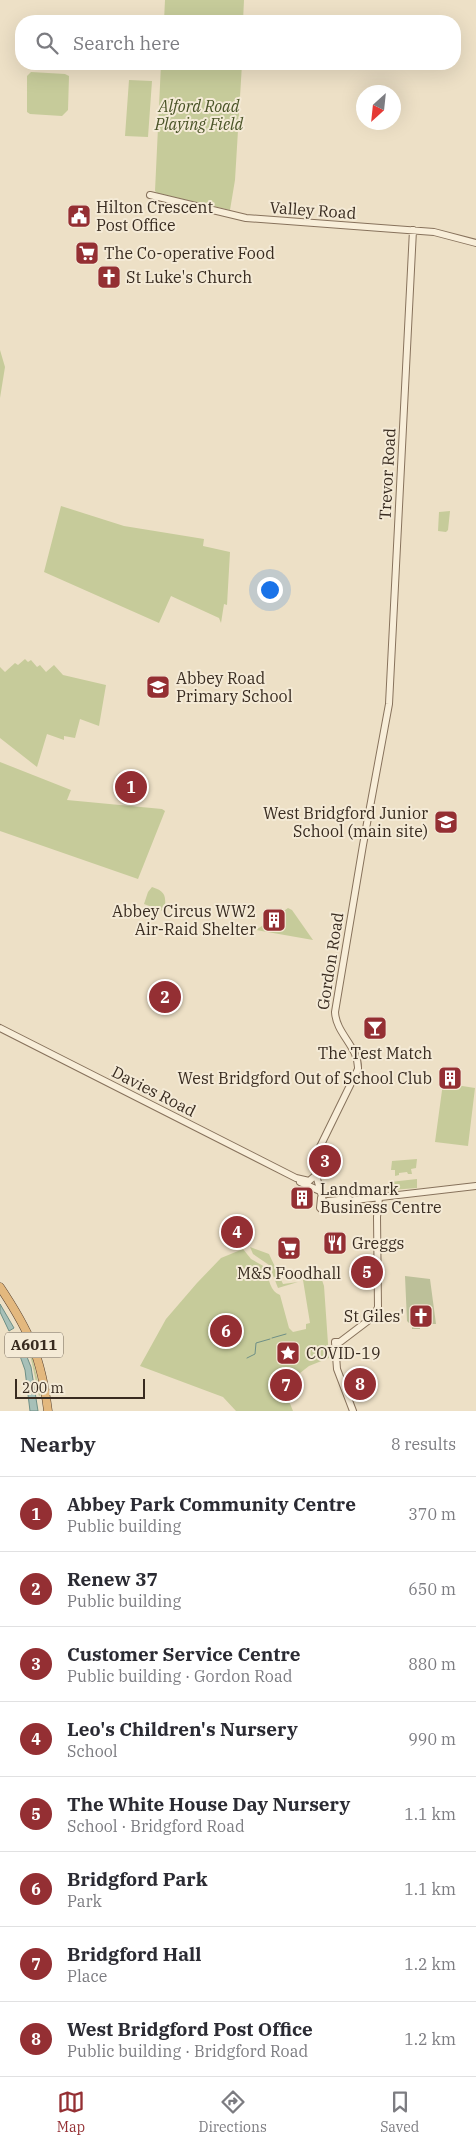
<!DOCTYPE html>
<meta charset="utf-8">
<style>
:root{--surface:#fff;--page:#f2f2f3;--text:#2b2b33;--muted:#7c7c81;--line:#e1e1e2;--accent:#942f33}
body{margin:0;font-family:"IBM Plex Serif",serif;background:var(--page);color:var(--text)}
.compass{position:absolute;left:356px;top:85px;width:45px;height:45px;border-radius:50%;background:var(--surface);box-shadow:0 5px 20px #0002;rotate:207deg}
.scale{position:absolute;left:15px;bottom:12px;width:130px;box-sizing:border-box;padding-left:5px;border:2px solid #382b20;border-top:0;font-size:14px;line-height:18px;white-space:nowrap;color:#382b20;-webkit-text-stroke:4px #f4ead6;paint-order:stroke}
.you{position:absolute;left:269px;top:589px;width:18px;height:18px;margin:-12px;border:4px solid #fff;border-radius:50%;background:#1a73e8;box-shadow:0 0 0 8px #1a73e833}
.badge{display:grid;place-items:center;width:32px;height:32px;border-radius:50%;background:var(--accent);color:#fff;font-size:16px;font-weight:700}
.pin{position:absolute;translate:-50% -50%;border:2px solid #fff;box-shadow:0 1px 5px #0006}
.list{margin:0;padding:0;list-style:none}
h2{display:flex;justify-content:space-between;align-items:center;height:65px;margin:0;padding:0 20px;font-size:21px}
h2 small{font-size:16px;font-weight:400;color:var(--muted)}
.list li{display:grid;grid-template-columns:32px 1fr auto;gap:15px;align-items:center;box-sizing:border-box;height:75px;padding:0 20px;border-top:1px solid var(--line)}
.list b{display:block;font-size:19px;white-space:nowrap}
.list p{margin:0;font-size:16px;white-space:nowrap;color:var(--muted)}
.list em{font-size:16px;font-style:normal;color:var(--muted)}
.icon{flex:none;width:28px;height:28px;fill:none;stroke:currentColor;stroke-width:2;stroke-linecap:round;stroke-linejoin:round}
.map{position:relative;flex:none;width:476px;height:1411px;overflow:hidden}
.search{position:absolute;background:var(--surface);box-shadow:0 5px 20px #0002;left:15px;right:15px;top:15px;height:55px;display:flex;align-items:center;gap:12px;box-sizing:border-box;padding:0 18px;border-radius:20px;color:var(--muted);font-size:19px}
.sheet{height:665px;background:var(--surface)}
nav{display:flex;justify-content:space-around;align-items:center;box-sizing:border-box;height:70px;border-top:1px solid var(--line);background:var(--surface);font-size:14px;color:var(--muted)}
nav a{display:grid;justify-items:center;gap:2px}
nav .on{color:var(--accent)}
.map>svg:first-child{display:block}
</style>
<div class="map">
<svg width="476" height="1411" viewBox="0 0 476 1411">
<rect width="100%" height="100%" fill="#ede0c6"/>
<path fill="#c6cb9a" d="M 165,0 L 244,0 L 243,21 L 164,21 Z
M 161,64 L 242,64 L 235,180 L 230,210 L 157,193 L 155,191 Z
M 31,72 L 65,74 L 69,76 L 68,110 L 62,116 L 30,114 L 27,112 L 27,76 Z
M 129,80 L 152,81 L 148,137 L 125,136 Z
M 0,350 L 5,367 L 0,398 Z
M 61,506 L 124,526 L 204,539 L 203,546 L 230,552 L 227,605 L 224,604 L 221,623 L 219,618 L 171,596 L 159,623 L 44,572 Z
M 450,511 L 448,530 L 446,532 L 438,531 L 439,512 Z
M 25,659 L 28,662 L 31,660 L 37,667 L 40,665 L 46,672 L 54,665 L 63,675 L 106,685 L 99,726 L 80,719 L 75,738 L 64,736 L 64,740 L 47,734 L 37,767 L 0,738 L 0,667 L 5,672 L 15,663 L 18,665 Z
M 0,762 L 71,790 L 67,800 L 162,809 L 165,811 L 138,879 L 0,831 Z
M 152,887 C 168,892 165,898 165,912 L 144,904 L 148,892 Z
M 288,908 L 292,910 L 313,940 L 256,930 Z
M 443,1083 L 475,1088 L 468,1146 L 435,1142 Z
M 417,1159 L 416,1168 L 411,1169 L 412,1174 L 408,1174 L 407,1172 L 399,1173 L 399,1175 L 395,1176 L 395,1170 L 391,1170 L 392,1161 Z
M 417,1179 L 417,1188 L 391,1190 L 390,1182 Z
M 250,1247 L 269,1254 L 283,1284 L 298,1282 L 278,1288 L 269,1265 L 253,1254 Z
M 243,1249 L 251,1259 L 265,1267 C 269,1277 269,1291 280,1295 L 289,1328 L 293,1332 L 306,1329 L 306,1324 L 310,1323 L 303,1280 L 321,1277 L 324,1286 L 329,1358 L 309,1366 L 300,1373 L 272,1382 L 276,1393 L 285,1391 L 293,1411 L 236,1411 L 223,1397 L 140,1366 L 166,1319 L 197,1283 L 221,1258 Z
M 20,1336 L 31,1351 L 41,1395 L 39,1396 L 31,1359 Z"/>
<path fill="#bcc099" d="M 405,1276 L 430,1279 L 436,1324 L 420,1324 L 420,1329 L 412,1329 L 412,1323 L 409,1323 L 407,1321 Z"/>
<path fill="#a7c0b8" stroke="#6e8f86" d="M 0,1304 L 14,1328 L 9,1331 L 0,1312 Z
M 19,1337 L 31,1367 L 38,1411 L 30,1411 L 25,1370 L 15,1342 L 15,1339 Z"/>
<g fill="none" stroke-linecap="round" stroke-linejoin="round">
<path stroke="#6e8f86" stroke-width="1" d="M 272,1338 L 286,1334
M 247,1358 L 255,1354 L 256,1343 L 270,1339"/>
<g stroke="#87725c" stroke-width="8">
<path id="tertiary" d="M 150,195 L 246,218 L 434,232 L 476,243
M 0,1028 L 296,1178 L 309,1181 L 316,1175
M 300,1182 L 320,1191
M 321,1198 L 320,1208 L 323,1211 L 333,1206 L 355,1200 L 476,1186
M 324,1204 L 316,1175 L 315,1157 L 358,1069 C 359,1047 336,1034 335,1012 L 363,845 L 389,704 L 413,230
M 325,1204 L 328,1201 L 349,1199
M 353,1411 L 337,1369 L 335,1342 L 340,1342 L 369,1320 L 374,1316 L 378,1307 L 377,1217 L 379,1198"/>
</g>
<g stroke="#564130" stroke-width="9">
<path id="trunk" d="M 0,1287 C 30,1332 41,1357 48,1411"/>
</g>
<use href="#tertiary" stroke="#f8eed9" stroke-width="6"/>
<use href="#trunk" stroke="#e3b87e" stroke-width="8"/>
</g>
<defs>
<g id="civic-square" transform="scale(1.25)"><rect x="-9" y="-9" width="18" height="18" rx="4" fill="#942f33" stroke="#f4ead6"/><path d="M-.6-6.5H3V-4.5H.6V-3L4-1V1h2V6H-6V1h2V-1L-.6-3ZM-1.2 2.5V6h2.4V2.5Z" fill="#fff"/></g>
<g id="supermarket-square" transform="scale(1.25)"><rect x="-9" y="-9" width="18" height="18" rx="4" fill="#942f33" stroke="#f4ead6"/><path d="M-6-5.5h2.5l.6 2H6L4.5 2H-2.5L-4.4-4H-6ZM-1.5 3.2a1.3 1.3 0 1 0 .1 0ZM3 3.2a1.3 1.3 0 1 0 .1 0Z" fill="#fff"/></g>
<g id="church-square" transform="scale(1.25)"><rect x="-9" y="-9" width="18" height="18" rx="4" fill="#942f33" stroke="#f4ead6"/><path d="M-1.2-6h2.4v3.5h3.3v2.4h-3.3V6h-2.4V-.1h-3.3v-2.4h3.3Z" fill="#fff"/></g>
<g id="school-square" transform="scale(1.25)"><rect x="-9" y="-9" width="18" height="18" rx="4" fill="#942f33" stroke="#f4ead6"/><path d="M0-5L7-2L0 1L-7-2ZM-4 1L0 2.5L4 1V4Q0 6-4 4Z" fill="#fff"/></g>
<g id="building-square" transform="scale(1.25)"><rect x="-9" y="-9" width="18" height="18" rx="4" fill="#942f33" stroke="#f4ead6"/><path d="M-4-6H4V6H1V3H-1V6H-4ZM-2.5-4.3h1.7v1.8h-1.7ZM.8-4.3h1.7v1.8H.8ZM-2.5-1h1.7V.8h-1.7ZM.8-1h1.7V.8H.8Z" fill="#fff"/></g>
<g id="bar-square" transform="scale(1.25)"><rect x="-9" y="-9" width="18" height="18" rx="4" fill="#942f33" stroke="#f4ead6"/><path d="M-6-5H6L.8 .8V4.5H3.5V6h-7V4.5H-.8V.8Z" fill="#fff"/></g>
<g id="restaurant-square" transform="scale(1.25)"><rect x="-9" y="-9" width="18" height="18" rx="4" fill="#942f33" stroke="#f4ead6"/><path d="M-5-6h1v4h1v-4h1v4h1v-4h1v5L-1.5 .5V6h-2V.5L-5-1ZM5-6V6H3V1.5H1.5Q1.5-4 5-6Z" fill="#fff"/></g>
<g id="sight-square" transform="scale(1.25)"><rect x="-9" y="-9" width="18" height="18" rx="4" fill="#942f33" stroke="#f4ead6"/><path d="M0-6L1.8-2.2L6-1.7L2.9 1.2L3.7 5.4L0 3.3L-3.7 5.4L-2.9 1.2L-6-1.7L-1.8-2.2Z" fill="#fff"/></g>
</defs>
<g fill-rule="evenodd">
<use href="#civic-square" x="79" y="216"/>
<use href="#supermarket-square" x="87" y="253"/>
<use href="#church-square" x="109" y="277"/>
<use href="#school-square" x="158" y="687"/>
<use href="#school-square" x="446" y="822"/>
<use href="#building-square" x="274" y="920"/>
<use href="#bar-square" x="375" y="1028"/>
<use href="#building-square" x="450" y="1078"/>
<use href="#building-square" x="302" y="1198"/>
<use href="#restaurant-square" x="335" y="1243"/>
<use href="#supermarket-square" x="289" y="1248"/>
<use href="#church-square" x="421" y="1316"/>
<use href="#sight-square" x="288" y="1353"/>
</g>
<g text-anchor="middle" stroke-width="4" stroke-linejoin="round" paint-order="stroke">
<rect fill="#f4ead6" stroke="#706457" stroke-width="1" x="5" y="1332.5" width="58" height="25" rx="4"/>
<g font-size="15" font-weight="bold" fill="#382b20">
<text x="34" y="1350">A6011</text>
</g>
<g font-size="16" font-style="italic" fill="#4a5427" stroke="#f4ead6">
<text x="199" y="112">Alford Road<tspan x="199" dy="18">Playing Field</tspan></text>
</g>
<g font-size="16" fill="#382b20" stroke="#f4ead6" text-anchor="start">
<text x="96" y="213">Hilton Crescent<tspan x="96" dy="18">Post Office</tspan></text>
<text x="104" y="259">The Co-operative Food</text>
<text x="126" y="283">St Luke's Church</text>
<text x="176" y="684">Abbey Road<tspan x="176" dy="18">Primary School</tspan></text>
<text x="428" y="819" text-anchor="end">West Bridgford Junior<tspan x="428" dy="18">School (main site)</tspan></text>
<text x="256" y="917" text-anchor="end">Abbey Circus WW2<tspan x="256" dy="18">Air-Raid Shelter</tspan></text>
<text x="375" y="1059" text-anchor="middle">The Test Match</text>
<text x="432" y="1084" text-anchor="end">West Bridgford Out of School Club</text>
<text x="320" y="1195">Landmark<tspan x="320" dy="18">Business Centre</tspan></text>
<text x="352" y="1249">Greggs</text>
<text x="289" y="1279" text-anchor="middle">M&amp;S Foodhall</text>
<text x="404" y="1322" text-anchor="end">St Giles'</text>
<text x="306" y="1359">COVID-19</text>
</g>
<g font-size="16" fill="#382b20" stroke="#f4ead6">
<text transform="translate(313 210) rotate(4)" y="6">Valley Road</text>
<text transform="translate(387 474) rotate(-87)" y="6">Trevor Road</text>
<text transform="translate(330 961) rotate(-81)" y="6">Gordon Road</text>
<text transform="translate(154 1091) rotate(27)" y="6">Davies Road</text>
</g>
</g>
</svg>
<svg class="compass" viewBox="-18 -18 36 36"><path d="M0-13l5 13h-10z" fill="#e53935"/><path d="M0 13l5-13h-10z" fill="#7c7c81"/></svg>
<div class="scale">200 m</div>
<div class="you"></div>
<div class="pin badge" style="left:131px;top:787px">1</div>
<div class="pin badge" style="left:165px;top:997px">2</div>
<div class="pin badge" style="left:325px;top:1161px">3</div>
<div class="pin badge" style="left:237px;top:1232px">4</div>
<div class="pin badge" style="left:367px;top:1272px">5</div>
<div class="pin badge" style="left:226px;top:1331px">6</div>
<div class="pin badge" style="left:286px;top:1385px">7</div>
<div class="pin badge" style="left:360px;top:1384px">8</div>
<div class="search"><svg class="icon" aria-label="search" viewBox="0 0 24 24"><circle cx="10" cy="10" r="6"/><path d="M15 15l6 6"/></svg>Search here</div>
</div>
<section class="sheet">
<h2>Nearby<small>8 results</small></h2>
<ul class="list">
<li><span class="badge">1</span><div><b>Abbey Park Community Centre</b><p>Public building</p></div><em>370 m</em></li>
<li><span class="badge">2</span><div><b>Renew 37</b><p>Public building</p></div><em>650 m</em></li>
<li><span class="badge">3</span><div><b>Customer Service Centre</b><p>Public building · Gordon Road</p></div><em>880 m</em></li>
<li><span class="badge">4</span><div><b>Leo's Children's Nursery</b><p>School</p></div><em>990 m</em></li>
<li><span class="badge">5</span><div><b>The White House Day Nursery</b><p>School · Bridgford Road</p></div><em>1.1 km</em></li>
<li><span class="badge">6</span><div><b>Bridgford Park</b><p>Park</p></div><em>1.1 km</em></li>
<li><span class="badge">7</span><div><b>Bridgford Hall</b><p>Place</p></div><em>1.2 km</em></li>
<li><span class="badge">8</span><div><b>West Bridgford Post Office</b><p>Public building · Bridgford Road</p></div><em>1.2 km</em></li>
</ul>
</section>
<nav>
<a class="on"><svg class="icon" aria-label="map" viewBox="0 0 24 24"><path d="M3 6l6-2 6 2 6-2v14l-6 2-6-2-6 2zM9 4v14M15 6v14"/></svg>Map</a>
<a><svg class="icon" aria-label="directions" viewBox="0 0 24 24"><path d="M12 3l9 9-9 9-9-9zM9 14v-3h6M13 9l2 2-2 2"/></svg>Directions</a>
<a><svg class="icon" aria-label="saved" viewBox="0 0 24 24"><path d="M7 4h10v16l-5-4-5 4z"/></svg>Saved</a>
</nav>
